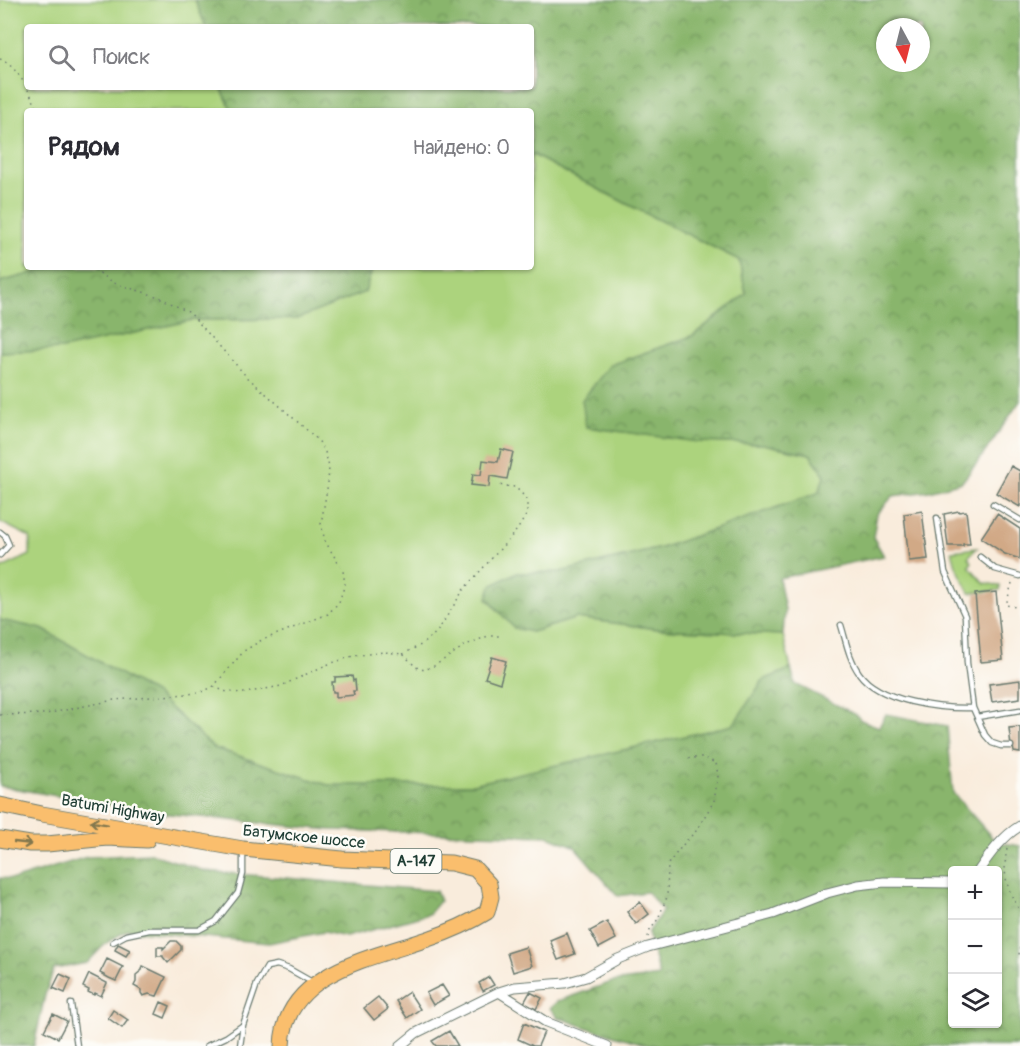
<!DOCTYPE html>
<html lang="ru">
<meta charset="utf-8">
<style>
:root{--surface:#fff;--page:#f7f7f7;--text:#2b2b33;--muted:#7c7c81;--line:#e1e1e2}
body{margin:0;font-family:Pangolin,sans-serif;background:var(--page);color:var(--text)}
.controls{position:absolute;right:18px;bottom:18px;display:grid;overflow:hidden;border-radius:6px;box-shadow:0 2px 4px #0004}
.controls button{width:54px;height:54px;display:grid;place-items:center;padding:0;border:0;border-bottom:2px solid var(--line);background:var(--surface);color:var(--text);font:30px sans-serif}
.compass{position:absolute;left:876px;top:18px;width:54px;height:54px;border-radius:50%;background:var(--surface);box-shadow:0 2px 4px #0004;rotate:173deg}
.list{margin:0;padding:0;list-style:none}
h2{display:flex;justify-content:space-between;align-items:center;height:78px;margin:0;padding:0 24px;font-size:26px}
h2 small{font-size:20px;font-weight:400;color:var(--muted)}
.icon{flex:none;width:33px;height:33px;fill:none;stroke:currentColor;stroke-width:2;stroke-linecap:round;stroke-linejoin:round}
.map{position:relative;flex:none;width:1020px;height:1046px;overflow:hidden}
.search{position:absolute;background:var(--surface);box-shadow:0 2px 4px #0004;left:24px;top:24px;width:510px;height:66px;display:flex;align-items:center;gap:15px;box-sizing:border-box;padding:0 21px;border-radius:6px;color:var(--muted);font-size:22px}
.panel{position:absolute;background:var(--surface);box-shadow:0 2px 4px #0004;left:24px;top:108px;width:510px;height:162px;border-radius:6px}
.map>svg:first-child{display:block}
</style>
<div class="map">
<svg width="1020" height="1046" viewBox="0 0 1020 1046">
<defs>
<pattern id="forest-crowns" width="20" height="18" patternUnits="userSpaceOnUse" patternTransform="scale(1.5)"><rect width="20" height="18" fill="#89b56c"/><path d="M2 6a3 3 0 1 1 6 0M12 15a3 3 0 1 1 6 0" fill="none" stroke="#6f945a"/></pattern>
</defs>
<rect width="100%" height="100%" fill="#fdfcf7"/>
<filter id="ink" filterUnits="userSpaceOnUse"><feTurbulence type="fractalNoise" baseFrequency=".0167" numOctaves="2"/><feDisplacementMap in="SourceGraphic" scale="12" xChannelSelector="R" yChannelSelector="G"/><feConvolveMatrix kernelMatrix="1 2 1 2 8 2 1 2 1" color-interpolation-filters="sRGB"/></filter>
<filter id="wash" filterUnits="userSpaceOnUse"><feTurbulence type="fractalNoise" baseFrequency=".008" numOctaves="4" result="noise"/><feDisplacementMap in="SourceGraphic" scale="24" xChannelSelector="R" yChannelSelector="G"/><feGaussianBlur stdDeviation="1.35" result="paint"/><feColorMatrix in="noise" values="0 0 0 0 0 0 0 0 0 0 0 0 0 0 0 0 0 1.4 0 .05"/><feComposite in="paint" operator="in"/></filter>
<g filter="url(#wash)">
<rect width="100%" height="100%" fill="#f9ecdc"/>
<path fill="#acd37d" stroke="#668858" stroke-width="1.5" d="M 0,0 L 195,0 L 206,27 L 27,27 L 27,87 L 221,87 L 232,111 L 27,111 L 27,267 L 55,267 L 0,282 Z
M 531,154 L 627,204 L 739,260 L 746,294 L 692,336 L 610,365 L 698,442 L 763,444 L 810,454 L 825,475 L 818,493 L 661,548 L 560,572 L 515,573 L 487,598 L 515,628 L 532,632 L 577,618 L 658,629 L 783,635 L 791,669 L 763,680 L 734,725 L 469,785 L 328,785 L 214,748 L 154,693 L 42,629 L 0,620 L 0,569 L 30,555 L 30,537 L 0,522 L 0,352 L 62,349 L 193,320 L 297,319 L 365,292 L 373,267 L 531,267 Z
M 977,548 L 968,557 L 972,562 L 969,566 L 985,584 L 987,583 L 1000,586 L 1000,590 L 970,593 L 956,566 L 952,551 Z"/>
<path fill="url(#forest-crowns)" stroke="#547950" stroke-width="1.5" fill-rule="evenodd" d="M 195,0 L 1020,0 L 1020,401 L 988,448 L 962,482 L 929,491 L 893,496 L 877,514 L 873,537 L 884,556 L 779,578 L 785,610 L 783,635 L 658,629 L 577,618 L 532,632 L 514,628 L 487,598 L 491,586 L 515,573 L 560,572 L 661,548 L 818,493 L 825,475 L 810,454 L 763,444 L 698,442 L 586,427 L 582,400 L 610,365 L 692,336 L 746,294 L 739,260 L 627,204 L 531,154 L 531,111 L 232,111 L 221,87 L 531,87 L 531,27 L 206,27 ZM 885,27 L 921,27 L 921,63 L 885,63 Z
M 55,267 L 373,267 L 365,292 L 297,319 L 193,320 L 62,349 L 0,352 L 0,282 Z
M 0,620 L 42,629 L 154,693 L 214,748 L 328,785 L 469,785 L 733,725 L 763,680 L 791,669 L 795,684 L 855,714 L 861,720 L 879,727 L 886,714 L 947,726 L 953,793 L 996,842 L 1020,846 L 1020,1046 L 653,1046 L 648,1045 L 588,1028 L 557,1017 L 550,1008 L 558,1001 L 612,982 L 659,976 L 648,933 L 663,910 L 647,892 L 618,896 L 574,846 L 548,836 L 331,830 L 150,812 L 0,786 ZM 952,870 L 998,870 L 998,1024 L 952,1024 Z
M 152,854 L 205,871 L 436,891 L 440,901 L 429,914 L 346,937 L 324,932 L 269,943 L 127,930 L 105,944 L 87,963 L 54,969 L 45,995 L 34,1046 L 0,1046 L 0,878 L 15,879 L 87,857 Z"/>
<g id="blocks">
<path fill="#d1a986" d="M 501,449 L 513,452 L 507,479 L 490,476 L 489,487 L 471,485 L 473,474 L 481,475 L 483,460 L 498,462 Z
M 1011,466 L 1020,471 L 1020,507 L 996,493 Z
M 922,511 L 928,559 L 909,561 L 904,514 Z
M 959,511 L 959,512 L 966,511 L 970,544 L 963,544 L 963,546 L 948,546 L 944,514 Z
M 997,514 L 1020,529 L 1020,559 L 1005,554 L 981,538 Z
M 996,592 L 1003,660 L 981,662 L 975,594 Z
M 492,657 L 506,661 L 500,683 L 485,678 Z
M 352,676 L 353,681 L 355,680 L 356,691 L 353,691 L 354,695 L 336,697 L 336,692 L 333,692 L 332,682 L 335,682 L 335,677 Z
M 1020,680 L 1020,698 L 992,702 L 989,684 Z
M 1020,727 L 1020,753 L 1014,752 L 1013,746 L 1011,746 L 1009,728 Z
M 640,902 L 649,914 L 636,924 L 627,912 Z
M 607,922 L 616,939 L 599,948 L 590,931 Z
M 567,933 L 575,954 L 558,960 L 550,940 Z
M 171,941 L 176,941 L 181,946 L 181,950 L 168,963 L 163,957 L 163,956 L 157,956 L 157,947 L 163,947 L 163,949 Z
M 118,944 L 130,950 L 126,956 L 115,950 Z
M 526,947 L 532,966 L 513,972 L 507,953 Z
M 107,959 L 123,967 L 116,981 L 109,978 L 100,973 Z
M 143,966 L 166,977 L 157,996 L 149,994 L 143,996 L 141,993 L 141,990 L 134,986 L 136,982 L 136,975 L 142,970 Z
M 60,974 L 71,979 L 65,993 L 53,988 Z
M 89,974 L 107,983 L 101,996 L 95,993 L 94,995 L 88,992 L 89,990 L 83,987 Z
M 489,977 L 494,985 L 483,991 L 479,983 Z
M 442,985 L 449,996 L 433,1005 L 426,993 Z
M 409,992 L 420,1009 L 407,1018 L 396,1001 Z
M 530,992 L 542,998 L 536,1009 L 524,1003 Z
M 378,997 L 388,1009 L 374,1020 L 364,1008 Z
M 161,1002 L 170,1006 L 165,1018 L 156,1014 Z
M 113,1010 L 128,1020 L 122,1028 L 108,1018 Z
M 53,1014 L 67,1021 L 58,1038 L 44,1031 Z
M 524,1023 L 544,1032 L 538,1046 L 533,1046 L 518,1039 Z
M 449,1031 L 458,1046 L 436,1046 L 432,1041 Z"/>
</g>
</g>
<g filter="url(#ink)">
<use href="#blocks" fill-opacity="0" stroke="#6b7a6f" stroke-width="1.5"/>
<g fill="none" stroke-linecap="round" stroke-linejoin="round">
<g stroke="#6b7a6f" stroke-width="7">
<path id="service" d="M 993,504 L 1020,520
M 937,518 L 945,572 L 965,616 L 967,663 L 973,708 L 985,735 L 992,743 L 1001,746 L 1011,746
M 0,532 L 5,536 L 9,545 L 0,555
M 980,557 L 995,569 L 1020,576
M 841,625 C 846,641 849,659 859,673 C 879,702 941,709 973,708
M 977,717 L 1020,710
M 113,942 L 126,935 L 149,930 L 199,930 L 216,921 L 238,893 L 243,874 L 243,851
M 71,1004 L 77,1046
M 207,1046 L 226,1037 L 243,1025 L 257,984 L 267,967 L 277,965 L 289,969 L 312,982
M 240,1046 L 243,1025"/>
</g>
<g stroke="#6b7a6f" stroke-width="11">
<path id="minor" d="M 979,870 C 990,854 1003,836 1020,826
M 499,992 L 546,1022 L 607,1046
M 400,1046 L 416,1033 L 499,992 L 515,987 L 565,983 L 586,977 L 618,959 L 648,947 L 773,914 L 827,893 L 858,885 L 884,882 L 952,883"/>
</g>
<g stroke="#6b7a6f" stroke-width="17">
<path id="trunk" d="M 0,805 L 42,814 L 243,849 L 342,859 L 392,861 L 451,863 L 475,869 L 489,884 L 491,897 L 487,912 C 468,924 449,932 428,939 C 373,958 284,972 282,1046
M 0,839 L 30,844 L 47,844 L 107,838 L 147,840"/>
</g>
<path stroke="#6b7a6f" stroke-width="1.5" stroke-dasharray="1.5 4.5" stroke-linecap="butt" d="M 0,59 C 20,68 29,93 39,111
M 1012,583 L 1006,605 L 1020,608
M 403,654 L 421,645 L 437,632 L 464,589 L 502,547 L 517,530 L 527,514 L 527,503 L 525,497 L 515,487 L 497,485
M 214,687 L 227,692 L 245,693 L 281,686 L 326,665 L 353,656 L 384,652 L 403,654 L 416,667 L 424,670 L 434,666 L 466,645 L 488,636 L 500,636
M 0,715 L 46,714 L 114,700 L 199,693 L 213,687 L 244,651 L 260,641 L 328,614 L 339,602 L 345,584 L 343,571 L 325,541 L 321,524 L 328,483 L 329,467 L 325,452 L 318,440 L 246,376 L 190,313 L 159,297 L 114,283 L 91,267
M 1007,849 C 1002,875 1007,889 1020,911
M 648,937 L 649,932 L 658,919 L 667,897 L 668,864 L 686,841 L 696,831 L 714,801 L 718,776 L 716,763 L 701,757 L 686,759
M 1020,947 L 1019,953 L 1020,957"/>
<use href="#service" stroke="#fff" stroke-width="4.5"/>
<use href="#minor" stroke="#fff" stroke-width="9"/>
<use href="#trunk" stroke="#fabe6d" stroke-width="15"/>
</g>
<defs><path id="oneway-shaft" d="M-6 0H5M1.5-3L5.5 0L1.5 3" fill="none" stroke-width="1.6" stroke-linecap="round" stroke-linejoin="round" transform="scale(1.5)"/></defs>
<g stroke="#82774e">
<use href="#oneway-shaft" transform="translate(99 823) rotate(-170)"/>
<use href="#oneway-shaft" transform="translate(23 843) rotate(6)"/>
</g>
</g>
<g text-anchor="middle" stroke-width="5" stroke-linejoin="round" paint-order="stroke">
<rect fill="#fdfcf7" stroke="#62766e" stroke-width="1.5" x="390.5" y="849" width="51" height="24" rx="4.5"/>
<g font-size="15" font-weight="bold" fill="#1f3d34">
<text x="416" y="866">А-147</text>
</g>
<g font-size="16" fill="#1f3d34" stroke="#fdfcf7">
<text transform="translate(113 808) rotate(10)" y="6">Batumi Highway</text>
<text transform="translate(304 836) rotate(6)" y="6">Батумское шоссе</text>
</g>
</g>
</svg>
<div class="controls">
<button>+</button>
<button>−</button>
<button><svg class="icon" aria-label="layers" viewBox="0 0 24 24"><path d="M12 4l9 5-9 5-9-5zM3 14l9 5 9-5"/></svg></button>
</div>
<svg class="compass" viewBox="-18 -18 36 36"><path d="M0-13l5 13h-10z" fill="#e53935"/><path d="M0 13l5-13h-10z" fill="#7c7c81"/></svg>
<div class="search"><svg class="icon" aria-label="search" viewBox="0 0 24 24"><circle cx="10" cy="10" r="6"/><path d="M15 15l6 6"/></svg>Поиск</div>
<section class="panel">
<h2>Рядом<small>Найдено: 0</small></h2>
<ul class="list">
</ul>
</section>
</div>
